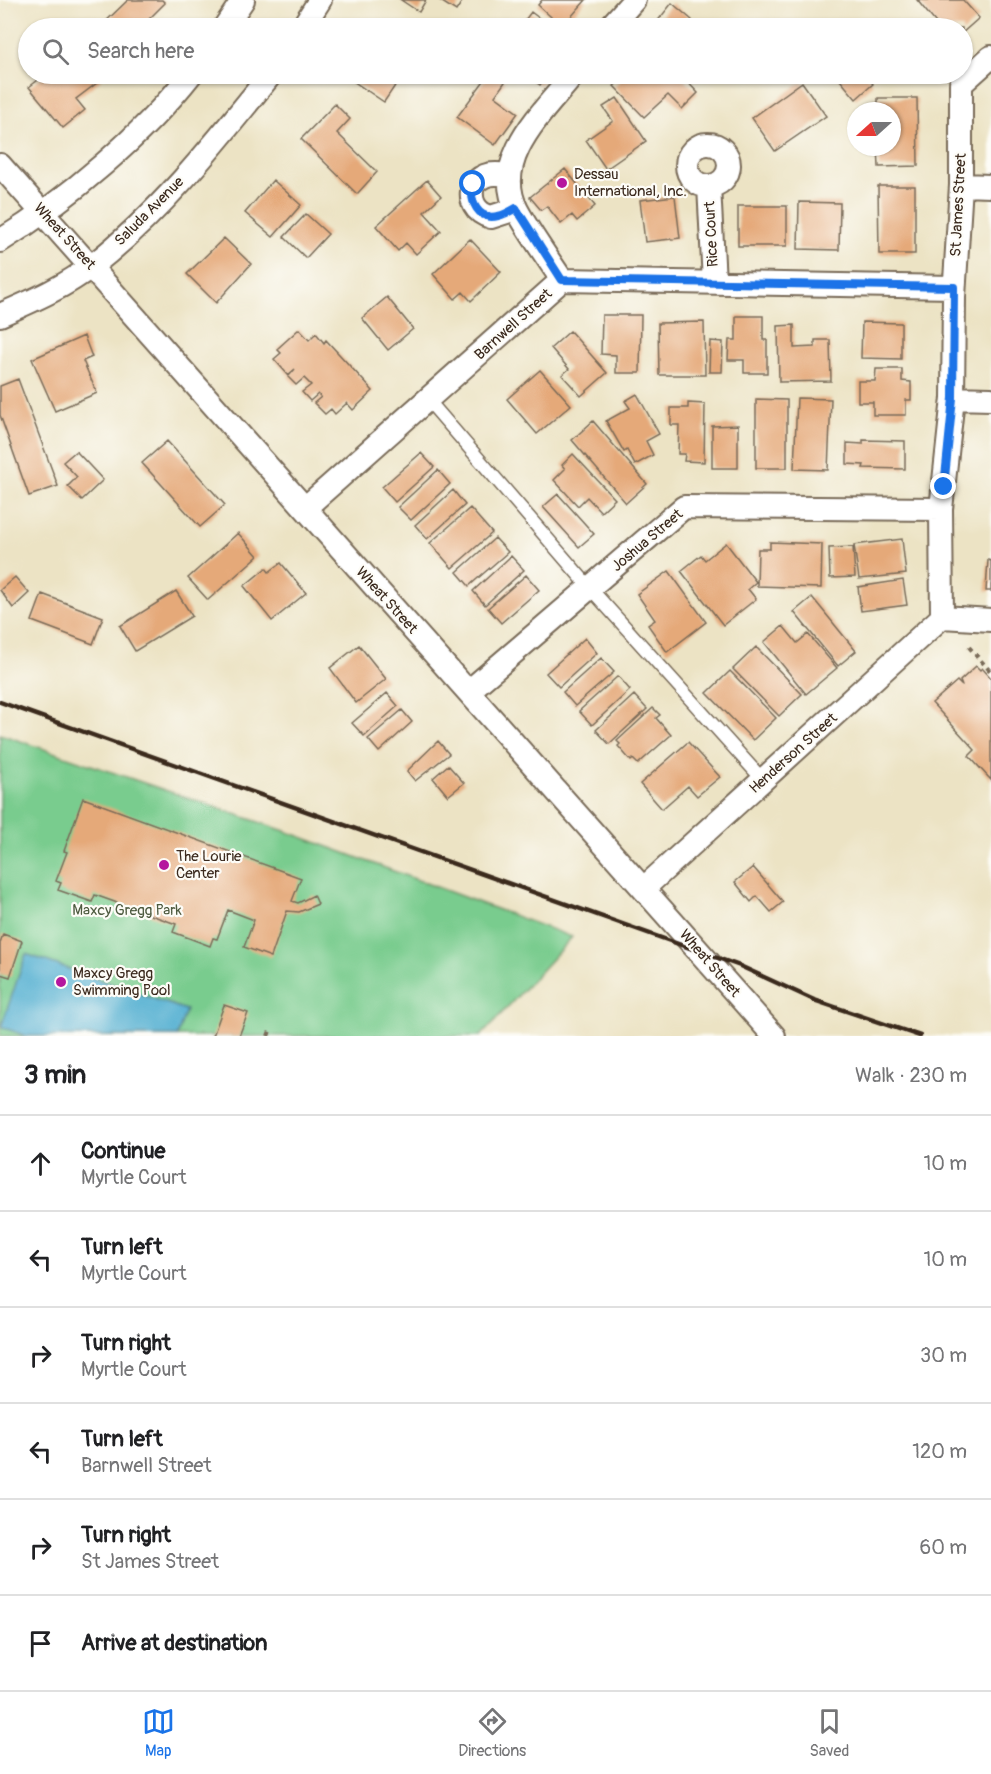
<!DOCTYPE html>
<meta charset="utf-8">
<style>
:root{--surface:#fff;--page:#f2f2f2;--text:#202124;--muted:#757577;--line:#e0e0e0;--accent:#1a73e8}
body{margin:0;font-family:Pangolin,sans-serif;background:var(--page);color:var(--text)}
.compass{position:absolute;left:847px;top:102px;width:54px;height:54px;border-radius:50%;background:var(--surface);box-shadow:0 2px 4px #0004;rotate:249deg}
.stop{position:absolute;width:18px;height:18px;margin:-14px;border:4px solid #1a73e8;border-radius:50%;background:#fff}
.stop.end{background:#1a73e8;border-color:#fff;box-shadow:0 2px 6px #0008}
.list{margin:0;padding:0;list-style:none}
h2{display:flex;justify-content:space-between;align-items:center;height:78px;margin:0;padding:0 24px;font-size:26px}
h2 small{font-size:20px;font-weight:400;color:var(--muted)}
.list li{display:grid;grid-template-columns:39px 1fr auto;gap:18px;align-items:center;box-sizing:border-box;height:96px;padding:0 24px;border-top:2px solid var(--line)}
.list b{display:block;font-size:22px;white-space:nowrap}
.list p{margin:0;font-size:20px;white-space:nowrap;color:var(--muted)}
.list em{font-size:20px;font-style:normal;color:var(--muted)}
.icon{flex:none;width:33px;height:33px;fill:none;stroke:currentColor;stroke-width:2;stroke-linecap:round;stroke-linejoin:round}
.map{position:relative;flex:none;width:991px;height:1036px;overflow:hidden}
.search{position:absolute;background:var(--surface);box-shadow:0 2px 4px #0004;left:18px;right:18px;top:18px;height:66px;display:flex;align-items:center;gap:15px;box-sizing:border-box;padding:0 21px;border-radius:33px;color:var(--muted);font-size:22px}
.sheet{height:654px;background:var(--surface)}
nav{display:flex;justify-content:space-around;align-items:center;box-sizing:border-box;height:84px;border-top:2px solid var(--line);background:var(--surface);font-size:16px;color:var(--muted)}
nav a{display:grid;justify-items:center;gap:3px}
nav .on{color:var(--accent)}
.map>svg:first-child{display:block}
</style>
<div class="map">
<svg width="991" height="1036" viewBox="0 0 991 1036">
<rect width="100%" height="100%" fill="#fdfcf7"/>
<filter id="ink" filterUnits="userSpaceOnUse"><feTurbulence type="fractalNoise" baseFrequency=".0167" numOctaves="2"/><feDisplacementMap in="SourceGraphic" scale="12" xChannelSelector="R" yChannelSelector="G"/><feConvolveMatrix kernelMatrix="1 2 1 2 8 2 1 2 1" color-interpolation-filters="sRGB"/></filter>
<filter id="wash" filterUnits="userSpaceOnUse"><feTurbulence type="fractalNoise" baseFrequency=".008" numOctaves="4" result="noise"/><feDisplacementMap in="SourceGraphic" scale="24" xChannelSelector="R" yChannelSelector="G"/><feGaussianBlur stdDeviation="1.35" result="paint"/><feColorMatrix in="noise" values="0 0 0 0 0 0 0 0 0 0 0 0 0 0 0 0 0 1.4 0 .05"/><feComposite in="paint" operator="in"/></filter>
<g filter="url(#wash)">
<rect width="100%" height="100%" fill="#ece3c4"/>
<path fill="#79cc8e" stroke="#5a7b56" stroke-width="1.5" d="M 0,734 L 288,832 L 572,937 L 481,1036 L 0,1036 Z"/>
<path fill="#54b0d2" stroke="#486d78" stroke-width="1.5" d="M 26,954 L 186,1010 L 177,1036 L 27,1036 L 1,1027 Z"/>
<g id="blocks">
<path fill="#e5a979" d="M 128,0 L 162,0 L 165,3 L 140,28 L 99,28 Z
M 401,0 L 426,0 L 419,12 Z
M 439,0 L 463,0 L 456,11 Z
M 542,0 L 586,0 L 562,27 L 538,5 Z
M 917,0 L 963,0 L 979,18 L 962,33 L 962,28 L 940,28 Z
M 672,3 L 692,20 L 685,28 L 652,28 Z
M 531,12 L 552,28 L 519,28 Z
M 46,74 L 96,74 L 101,80 L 76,99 L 85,110 L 63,128 L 29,87 Z
M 358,74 L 403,74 L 384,102 L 353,81 Z
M 489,74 L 494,74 L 505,82 L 495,96 L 518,113 L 495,145 L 457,117 Z
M 525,74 L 548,74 L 540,85 Z
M 627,74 L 680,74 L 698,93 L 682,109 L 668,95 L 644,117 L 614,86 Z
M 835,74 L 865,74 L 873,84 L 856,99 Z
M 802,82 L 826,116 L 775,151 L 752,118 Z
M 617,98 L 646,141 L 606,169 L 586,140 L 613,121 L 603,107 Z
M 878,98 L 917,98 L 918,166 L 879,167 L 878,147 L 892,147 L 892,111 L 878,111 Z
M 335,104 L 350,119 L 337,133 L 377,172 L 357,194 L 301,139 Z
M 565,169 L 595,206 L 577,221 L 572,215 L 561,224 L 547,206 L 541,210 L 530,197 Z
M 273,180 L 301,205 L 273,237 L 245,213 Z
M 427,180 L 441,196 L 424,212 L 441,231 L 416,254 L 406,243 L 398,251 L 376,226 Z
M 878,186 L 915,186 L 915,254 L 879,254 Z
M 675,196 L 680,238 L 645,242 L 640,200 Z
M 799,202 L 840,203 L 839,250 L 798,249 Z
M 738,206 L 787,206 L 787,246 L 738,246 Z
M 306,214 L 328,234 L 306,258 L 284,237 Z
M 224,238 L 251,264 L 216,303 L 187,274 Z
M 470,239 L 501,272 L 471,301 L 463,292 L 455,299 L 433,274 Z
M 387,297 L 413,329 L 388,350 L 362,318 Z
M 602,315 L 641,315 L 640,373 L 616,373 L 616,355 L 601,354 Z
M 736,316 L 763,316 L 763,340 L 767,340 L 767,373 L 744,373 L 744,360 L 728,360 L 729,340 L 736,340 Z
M 704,322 L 705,375 L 659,375 L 658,323 Z
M 862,322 L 901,323 L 901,359 L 861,358 Z
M 794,325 L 794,348 L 815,347 L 815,340 L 830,340 L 831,381 L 779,382 L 778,326 Z
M 299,329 L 309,340 L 316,333 L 324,343 L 326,340 L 373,391 L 353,410 L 347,403 L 335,414 L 331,409 L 325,414 L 314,403 L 321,397 L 318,394 L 310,401 L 302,392 L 311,385 L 304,378 L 296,385 L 288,377 L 295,369 L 288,375 L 274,359 L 281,353 L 277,349 Z
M 570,331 L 607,373 L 581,396 L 562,375 L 569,369 L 551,348 Z
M 84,336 L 92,357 L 83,361 L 97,393 L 55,411 L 32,359 Z
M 710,341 L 723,342 L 722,372 L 709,372 Z
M 876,369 L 902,369 L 902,381 L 911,382 L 911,400 L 906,400 L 906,415 L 873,415 L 873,402 L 858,402 L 858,381 L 875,381 Z
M 540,370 L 571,405 L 537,434 L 507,399 Z
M 18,379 L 58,486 L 29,496 L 0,415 L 0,386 Z
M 637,394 L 659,434 L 646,441 L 653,455 L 635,465 L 627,450 L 624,452 L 606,421 L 630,408 L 625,401 Z
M 797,398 L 831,399 L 828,470 L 794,469 Z
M 756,399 L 787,400 L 787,468 L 756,468 Z
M 688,403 L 705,404 L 704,462 L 684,461 L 685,454 L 678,454 L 679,425 L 671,425 L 671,408 L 688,408 Z
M 593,421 L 647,484 L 626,503 L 572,440 Z
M 738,425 L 738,468 L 712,468 L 712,426 Z
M 863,440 L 905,441 L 905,469 L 863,468 L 864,465 L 847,464 L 847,443 L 863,444 Z
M 167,441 L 225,505 L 200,527 L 142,463 Z
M 76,451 L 103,480 L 82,500 L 68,486 L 77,477 L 63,462 Z
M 421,453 L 434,467 L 395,502 L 382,487 Z
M 573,454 L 615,499 L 601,512 L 587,497 L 578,506 L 554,480 L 565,469 L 562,465 Z
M 438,470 L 450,484 L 411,520 L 398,507 Z
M 453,490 L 465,505 L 427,539 L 415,525 Z
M 558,494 L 594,534 L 579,547 L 543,507 Z
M 470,508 L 492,533 L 452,568 L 430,543 Z
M 238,533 L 258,556 L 208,600 L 188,578 Z
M 495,538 L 508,552 L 469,586 L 457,572 Z
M 902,539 L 906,574 L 859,579 L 854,545 Z
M 770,542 L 822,544 L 821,588 L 757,586 L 758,549 L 770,549 Z
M 726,543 L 756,582 L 748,589 L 756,599 L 723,625 L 681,571 L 701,555 L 705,560 Z
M 853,547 L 855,577 L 830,578 L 829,548 Z
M 511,556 L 524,570 L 485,605 L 473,591 Z
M 988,560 L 991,561 L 991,591 L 986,591 Z
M 281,563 L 306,593 L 272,621 L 244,586 L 266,568 L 269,572 Z
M 669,571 L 706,622 L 667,652 L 648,625 L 655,620 L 637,594 Z
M 526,575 L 539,590 L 501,623 L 488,608 Z
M 15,577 L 29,593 L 13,608 L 0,590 Z
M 903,580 L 907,605 L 861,611 L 858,587 Z
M 176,591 L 192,616 L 135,651 L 120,626 Z
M 42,594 L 103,617 L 93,644 L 32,621 Z
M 812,597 L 856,651 L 838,666 L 794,612 Z
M 783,626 L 797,643 L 808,634 L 837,668 L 806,694 L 764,642 Z
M 585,638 L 597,653 L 559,687 L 546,673 Z
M 359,645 L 386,679 L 356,703 L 330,668 Z
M 756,647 L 802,694 L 779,716 L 733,669 Z
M 601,658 L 614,672 L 575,706 L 563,692 Z
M 976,666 L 980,670 L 982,668 L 991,678 L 991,780 L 969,756 L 975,750 L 932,703 L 957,681 L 962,686 L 960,681 Z
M 730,671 L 776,718 L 753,740 L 707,693 Z
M 618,676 L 630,690 L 592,725 L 579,711 Z
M 387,693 L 398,706 L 364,736 L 352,723 Z
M 634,695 L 647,709 L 609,744 L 596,730 Z
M 653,708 L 660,715 L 656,718 L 671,735 L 638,764 L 633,759 L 631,761 L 618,746 L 620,744 L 617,741 Z
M 402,710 L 412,722 L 379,752 L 368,739 Z
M 438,741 L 449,754 L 415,781 L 407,771 Z
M 688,742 L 720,777 L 697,796 L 688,786 L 662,809 L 640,784 Z
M 448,765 L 464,783 L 448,796 L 433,778 Z
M 83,798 L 301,878 L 292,901 L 298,903 L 314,895 L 318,904 L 299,912 L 287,911 L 271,957 L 244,947 L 254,920 L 228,910 L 217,939 L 213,938 L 210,946 L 173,932 L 176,924 L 95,895 L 92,902 L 58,890 L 61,883 L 56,881 L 67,852 L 64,851 Z
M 753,867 L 783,902 L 771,912 L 757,896 L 751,902 L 735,882 Z
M 3,934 L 22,941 L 10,977 L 0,974 L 0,943 Z
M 224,1005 L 248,1013 L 239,1036 L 213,1036 Z"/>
</g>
</g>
<g filter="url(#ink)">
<use href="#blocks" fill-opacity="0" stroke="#796b58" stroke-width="1.5"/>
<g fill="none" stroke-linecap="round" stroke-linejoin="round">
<g stroke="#796b58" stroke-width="15">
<path id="service" d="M 428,400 L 590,588 L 763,780"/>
</g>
<g stroke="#796b58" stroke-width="26">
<path id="minor" d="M 224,28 L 243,0
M 302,28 L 320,0
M 609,28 L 634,0
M687 165a21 21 0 1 1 42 0a21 21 0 1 1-42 0Z
M 0,165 L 774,1036
M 510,175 C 494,173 484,172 473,185 C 469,200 475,213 491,217 L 516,209
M 961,185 L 991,186
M 709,186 L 714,282
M 0,241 C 67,200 143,135 191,74
M 562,280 C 547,257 530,234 517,210 C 490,158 545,111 574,74
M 0,315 C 32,301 65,287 93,265 C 161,212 217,141 271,74
M 953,398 L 991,399
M 305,508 L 562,280 L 954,287
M 942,617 L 941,509 L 953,398 L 954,297 L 961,185 L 961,84 L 991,57
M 942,617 L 991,620
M 469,691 L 684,507 L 941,509
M 644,888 L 942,617"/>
</g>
<path stroke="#796b58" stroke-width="4" stroke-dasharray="4.5 4.5" stroke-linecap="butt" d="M 969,647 L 991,672
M 268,1036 L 270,1031"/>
<use href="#service" stroke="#fff" stroke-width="12"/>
<use href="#minor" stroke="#fff" stroke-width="22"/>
<path stroke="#3b2a1e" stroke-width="4.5" d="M 0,702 L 740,966 L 814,1000 L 920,1036"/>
</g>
</g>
<g fill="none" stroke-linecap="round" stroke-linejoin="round" filter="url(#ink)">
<path stroke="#1a73e8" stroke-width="8" d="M 473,184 C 469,201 478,221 498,216 C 504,215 511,211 516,208 L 562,280 L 954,287 L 953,398 L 944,487"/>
</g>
<g fill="#b5179e" stroke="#fdfcf7" stroke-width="2">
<circle cx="562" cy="183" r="6"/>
<circle cx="164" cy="865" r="6"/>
<circle cx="61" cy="982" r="6"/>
</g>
<g text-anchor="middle" stroke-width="4.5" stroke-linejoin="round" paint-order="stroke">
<g font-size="15" fill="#3b2a1e" stroke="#fdfcf7" text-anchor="start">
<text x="574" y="179">Dessau<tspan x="574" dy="17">International, Inc.</tspan></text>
<text x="176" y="861">The Lourie<tspan x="176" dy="17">Center</tspan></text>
<text x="73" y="978">Maxcy Gregg<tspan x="73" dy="17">Swimming Pool</tspan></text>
</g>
<g font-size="15" fill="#3b2a1e" stroke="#fdfcf7">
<text transform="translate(958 205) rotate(-87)" y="5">St James Street</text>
<text transform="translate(149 211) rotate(-45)" y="5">Saluda Avenue</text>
<text transform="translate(711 234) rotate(-93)" y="5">Rice Court</text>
<text transform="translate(65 236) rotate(48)" y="5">Wheat Street</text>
<text transform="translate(513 324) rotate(-42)" y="5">Barnwell Street</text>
<text transform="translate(647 540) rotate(-40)" y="5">Joshua Street</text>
<text transform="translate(387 600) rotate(48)" y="5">Wheat Street</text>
<text transform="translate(793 753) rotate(-42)" y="5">Henderson Street</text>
<text transform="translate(710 963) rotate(49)" y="5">Wheat Street</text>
</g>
<g font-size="15" fill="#4e5b40" stroke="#fdfcf7">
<text x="127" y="915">Maxcy Gregg Park</text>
</g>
</g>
</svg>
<svg class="compass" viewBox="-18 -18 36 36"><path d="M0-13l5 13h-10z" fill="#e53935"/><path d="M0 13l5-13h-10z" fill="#757577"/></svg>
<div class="stop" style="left:473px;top:184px"></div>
<div class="stop end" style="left:944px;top:487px"></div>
<div class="search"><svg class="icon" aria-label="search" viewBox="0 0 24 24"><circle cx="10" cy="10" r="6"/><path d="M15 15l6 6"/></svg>Search here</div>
</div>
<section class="sheet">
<h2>3 min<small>Walk · 230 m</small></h2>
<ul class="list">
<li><svg class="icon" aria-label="ahead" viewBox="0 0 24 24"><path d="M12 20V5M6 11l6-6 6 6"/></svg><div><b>Continue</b><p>Myrtle Court</p></div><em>10 m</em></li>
<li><svg class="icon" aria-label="left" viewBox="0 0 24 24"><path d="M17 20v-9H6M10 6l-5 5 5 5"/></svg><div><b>Turn left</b><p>Myrtle Court</p></div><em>10 m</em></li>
<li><svg class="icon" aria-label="right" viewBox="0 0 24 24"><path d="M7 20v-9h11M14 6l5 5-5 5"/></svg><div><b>Turn right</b><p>Myrtle Court</p></div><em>30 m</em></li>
<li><svg class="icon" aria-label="left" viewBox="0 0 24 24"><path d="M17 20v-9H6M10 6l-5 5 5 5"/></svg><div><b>Turn left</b><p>Barnwell Street</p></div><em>120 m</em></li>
<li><svg class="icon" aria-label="right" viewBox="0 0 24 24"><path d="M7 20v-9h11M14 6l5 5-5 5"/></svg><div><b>Turn right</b><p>St James Street</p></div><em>60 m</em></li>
<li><svg class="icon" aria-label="arrive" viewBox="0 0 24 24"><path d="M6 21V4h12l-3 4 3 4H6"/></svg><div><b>Arrive at destination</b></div></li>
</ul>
</section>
<nav>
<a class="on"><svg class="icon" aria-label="map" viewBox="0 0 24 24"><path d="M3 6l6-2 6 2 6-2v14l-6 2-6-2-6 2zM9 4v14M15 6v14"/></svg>Map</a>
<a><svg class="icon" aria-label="directions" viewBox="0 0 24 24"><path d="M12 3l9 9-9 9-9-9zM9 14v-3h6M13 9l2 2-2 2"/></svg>Directions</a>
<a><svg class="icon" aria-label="saved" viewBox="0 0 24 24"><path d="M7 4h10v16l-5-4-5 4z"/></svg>Saved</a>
</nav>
